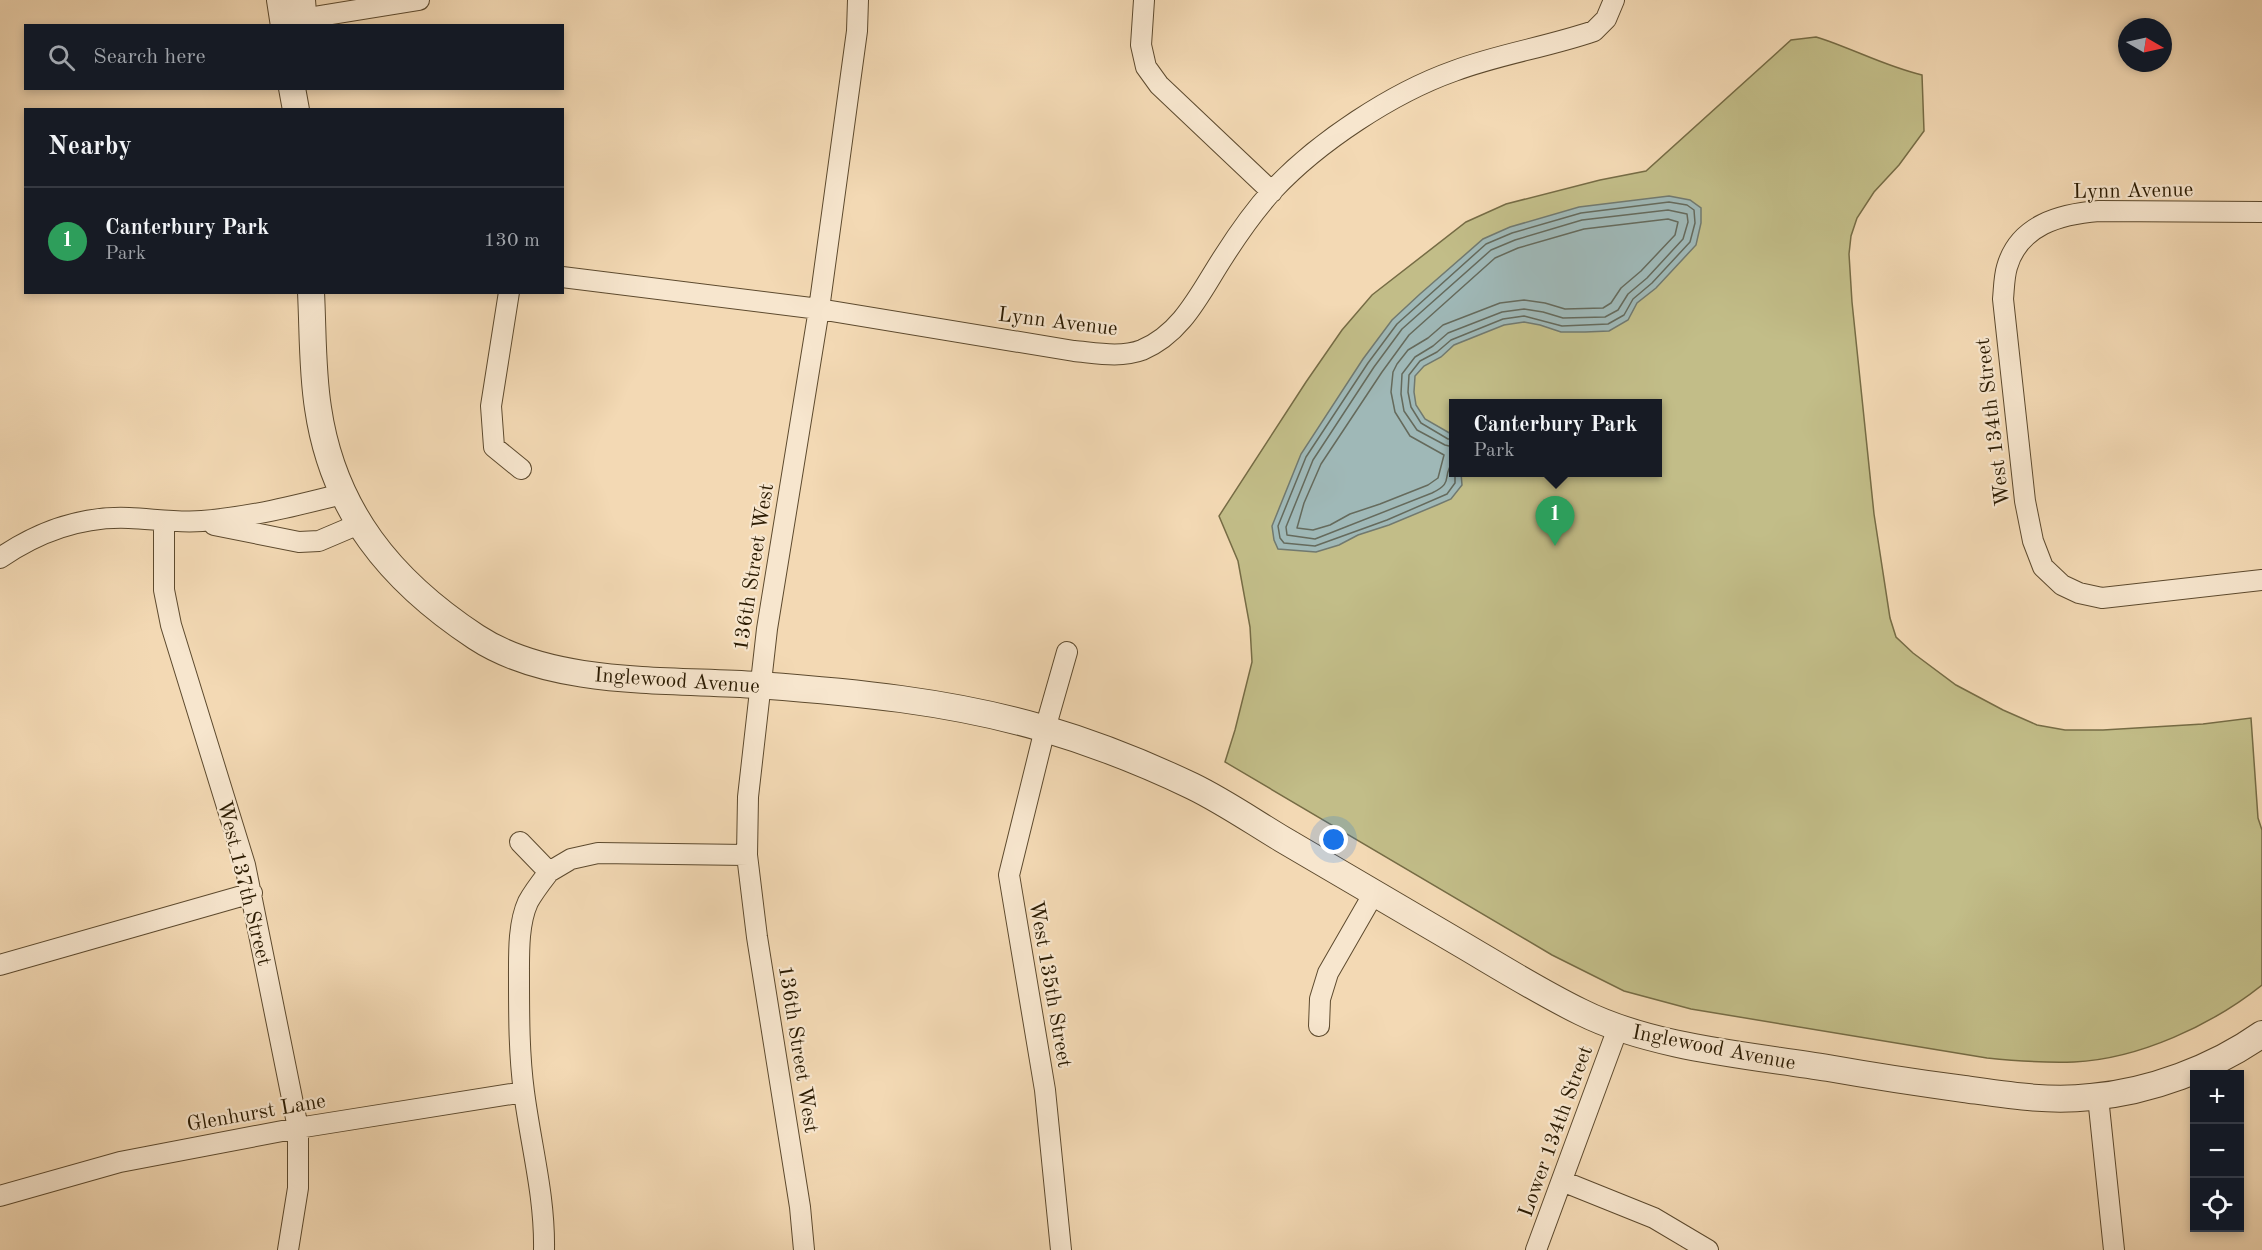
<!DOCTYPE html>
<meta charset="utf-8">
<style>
:root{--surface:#171b24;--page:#242831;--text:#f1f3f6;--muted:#9ea1a6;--line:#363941;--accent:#c59692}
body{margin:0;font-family:"Old Standard TT",serif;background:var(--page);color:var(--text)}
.controls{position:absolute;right:18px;bottom:18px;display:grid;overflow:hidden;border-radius:0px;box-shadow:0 3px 9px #0003}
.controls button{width:54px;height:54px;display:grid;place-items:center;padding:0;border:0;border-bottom:2px solid var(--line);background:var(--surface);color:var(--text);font:30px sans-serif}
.compass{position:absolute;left:2118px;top:18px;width:54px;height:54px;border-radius:50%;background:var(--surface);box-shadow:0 3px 9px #0003;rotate:99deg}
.you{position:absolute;left:1334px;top:840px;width:21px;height:21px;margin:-15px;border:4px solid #fff;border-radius:50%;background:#1a73e8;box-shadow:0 0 0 9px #1a73e833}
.badge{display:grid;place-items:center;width:39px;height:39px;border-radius:50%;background:var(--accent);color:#fff;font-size:20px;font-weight:700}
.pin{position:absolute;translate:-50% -50px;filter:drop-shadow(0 2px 3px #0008)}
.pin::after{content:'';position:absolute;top:32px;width:21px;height:18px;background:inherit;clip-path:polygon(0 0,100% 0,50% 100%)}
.popup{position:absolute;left:1449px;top:399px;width:213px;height:78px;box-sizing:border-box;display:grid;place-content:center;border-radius:0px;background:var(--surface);filter:drop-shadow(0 2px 4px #0005);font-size:20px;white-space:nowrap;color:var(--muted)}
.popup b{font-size:22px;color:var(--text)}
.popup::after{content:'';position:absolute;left:50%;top:100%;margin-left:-12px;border:12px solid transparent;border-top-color:var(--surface)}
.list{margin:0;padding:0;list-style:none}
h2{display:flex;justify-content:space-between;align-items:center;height:78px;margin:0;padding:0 24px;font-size:26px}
h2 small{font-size:20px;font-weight:400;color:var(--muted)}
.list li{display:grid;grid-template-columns:39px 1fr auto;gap:18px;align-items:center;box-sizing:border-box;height:108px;padding:0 24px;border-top:2px solid var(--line)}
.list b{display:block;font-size:22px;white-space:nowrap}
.list p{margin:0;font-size:20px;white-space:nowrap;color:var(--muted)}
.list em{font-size:20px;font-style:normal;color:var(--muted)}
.icon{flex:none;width:33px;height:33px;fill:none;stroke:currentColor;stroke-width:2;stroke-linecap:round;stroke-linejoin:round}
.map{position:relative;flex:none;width:2262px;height:1250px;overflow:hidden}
.search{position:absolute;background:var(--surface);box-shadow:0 3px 9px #0003;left:24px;top:24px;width:540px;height:66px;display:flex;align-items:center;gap:15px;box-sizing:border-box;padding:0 21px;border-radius:0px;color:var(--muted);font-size:22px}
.panel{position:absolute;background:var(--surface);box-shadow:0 3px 9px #0003;left:24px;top:108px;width:540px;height:186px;border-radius:0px}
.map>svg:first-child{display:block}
</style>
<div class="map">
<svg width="2262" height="1250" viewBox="0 0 2262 1250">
<rect width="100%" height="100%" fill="#f3d9b4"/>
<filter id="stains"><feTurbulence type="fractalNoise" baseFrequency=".00333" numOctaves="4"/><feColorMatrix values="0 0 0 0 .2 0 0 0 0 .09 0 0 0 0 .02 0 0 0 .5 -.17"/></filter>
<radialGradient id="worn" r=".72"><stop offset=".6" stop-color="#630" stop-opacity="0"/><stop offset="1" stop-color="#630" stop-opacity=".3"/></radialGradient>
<path fill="#c2bd88" stroke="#766c45" stroke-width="1.5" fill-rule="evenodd" d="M 1816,37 C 1852,48 1884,66 1922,75 L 1924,131 L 1899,165 L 1874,192 L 1857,218 L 1851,236 L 1849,254 L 1852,302 L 1874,514 L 1890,618 L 1896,637 L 1913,653 L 1956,685 L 2003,710 L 2037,725 L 2065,730 L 2103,730 L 2203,724 L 2251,718 L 2258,818 L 2262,830 L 2262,985 C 2212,1025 2139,1059 2074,1062 C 2045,1063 2016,1061 1987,1058 L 1691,1009 L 1624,991 L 1552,955 L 1225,762 L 1235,730 L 1252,662 L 1250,627 L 1238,561 L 1219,516 L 1306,382 L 1342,330 L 1372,295 L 1466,222 L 1506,204 L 1600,180 L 1646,171 L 1791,40 ZM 1453,404 L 1657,404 L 1657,472 L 1453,472 Z"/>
<path fill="#9fb8b7" stroke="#71796f" stroke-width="1.5" d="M 1669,196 L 1690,200 L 1701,208 L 1701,223 L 1696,245 L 1656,288 L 1637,303 L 1628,320 L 1609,331 L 1585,332 L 1561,332 L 1540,325 L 1524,322 L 1504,325 L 1454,345 L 1441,357 L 1424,366 L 1415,376 L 1414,392 L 1416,405 L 1425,419 L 1453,435 L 1453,472 L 1461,473 L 1462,485 L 1451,499 L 1437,505 L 1389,525 L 1358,535 L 1339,545 L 1316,552 L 1278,549 L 1274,540 L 1272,526 L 1301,454 L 1363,359 L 1392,320 L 1420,294 L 1483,239 L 1510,227 L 1579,207 Z"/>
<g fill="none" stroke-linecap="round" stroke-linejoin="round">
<path stroke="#656a5c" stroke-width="1.5" d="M 1668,219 L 1678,222 L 1675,235 L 1641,271 L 1621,288 L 1611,303 L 1603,308 L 1565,309 L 1545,303 L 1524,300 L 1500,303 L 1443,325 L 1428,338 L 1408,350 L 1397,364 L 1393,372 L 1391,392 L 1395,412 L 1410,436 L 1444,455 L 1438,478 L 1428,485 L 1380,504 L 1350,514 L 1330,525 L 1313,530 L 1297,528 L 1304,503 L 1321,464 L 1382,372 L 1409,335 L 1495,258 L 1518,248 L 1584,229 Z
M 1453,439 L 1448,439 L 1421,423 L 1411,407 L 1408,392 L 1409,375 L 1420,361 L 1437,352 L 1451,340 L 1503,319 L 1524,316 L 1562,326 L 1608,324 L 1624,315 L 1633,299 L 1652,283 L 1690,242 L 1695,223 L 1694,210 L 1687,205 L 1669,202 L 1581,213 L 1512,233 L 1486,244 L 1397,324 L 1368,363 L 1306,457 L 1278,526 L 1280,538 L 1284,543 L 1315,546 L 1387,520 L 1447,494 L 1455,483 L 1455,472
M 1453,447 L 1445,445 L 1417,430 L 1404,411 L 1401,394 L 1402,374 L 1415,357 L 1433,346 L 1448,333 L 1502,312 L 1524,309 L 1543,312 L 1563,318 L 1605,317 L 1618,310 L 1628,294 L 1647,278 L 1683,239 L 1688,222 L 1687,214 L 1668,210 L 1582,220 L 1515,240 L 1491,250 L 1402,329 L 1374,367 L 1313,460 L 1286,527 L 1287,535 L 1315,539 L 1432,493 C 1455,482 1441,477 1453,462"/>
<g stroke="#5d4a2e" stroke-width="22">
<path id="minor" d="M 1144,0 L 1141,45 L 1146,67 L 1159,85 L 1272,192
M 289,21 L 419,0
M 2262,212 L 2099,211 C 2060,214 2019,225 2007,267 C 2004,277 2004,289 2003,299 L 2025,501 L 2033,541 L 2043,567 L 2062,585 L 2079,593 L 2102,598 L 2262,580
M 562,277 L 819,309 L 1074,351 C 1096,353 1121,358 1142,350 C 1183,333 1201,291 1224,256 C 1238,234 1255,210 1273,190 C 1318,142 1392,93 1454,71 C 1499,54 1548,47 1594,31 L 1606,19 L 1614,0
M 509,292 L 491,406 L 494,447 L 521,469
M 164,521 L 164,590 L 171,625 L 245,865 L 298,1128 L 298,1188 L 288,1250
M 214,525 L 299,542 L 319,541 L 359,524
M 0,558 C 38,532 82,516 129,518 C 153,519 178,523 202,521 C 251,517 295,506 342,494
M 520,842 L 549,872 L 571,859 L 598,853 L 747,855
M 0,965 L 252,893
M 1319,1026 L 1320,999 L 1328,973 L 1374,893
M 2098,1097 L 2114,1250
M 1562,1181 L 1654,1218 L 1708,1250
M 0,1196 L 120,1162 L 298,1128 L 524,1092
M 544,1250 C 545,1196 531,1146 524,1092 C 519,1055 519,1016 519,978 C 519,954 518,924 528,902 C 534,891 542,881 549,872
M 804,1250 L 800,1207 L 757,937 L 747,855 L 748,797 L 767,629 L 819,309 L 857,31 L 858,0
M 1061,1250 L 1045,1090 L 1009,875 L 1045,729 L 1067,652
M 1536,1250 L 1618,1028"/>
</g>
<g stroke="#5d4a2e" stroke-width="28">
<path id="tertiary" d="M 280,0 L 284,26
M 302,0 L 304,26
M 292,88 L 296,110
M 311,292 C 313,331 312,370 318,408 C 333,511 391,581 476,637 C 552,687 669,679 757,685 C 853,692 949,701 1042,728 C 1093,743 1144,763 1192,786 C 1223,801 1252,821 1282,839 C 1341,874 1401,909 1461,944 C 1500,967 1540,992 1581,1012 C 1653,1048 1748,1055 1828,1068 C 1873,1076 1919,1083 1964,1089 C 2007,1095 2048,1102 2091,1097 C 2149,1092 2214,1068 2262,1034"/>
</g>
<use href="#minor" stroke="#f7e6ce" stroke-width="20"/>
<use href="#tertiary" stroke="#f7e6ce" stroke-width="26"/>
</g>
<g text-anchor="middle" stroke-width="4.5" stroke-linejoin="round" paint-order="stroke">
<g font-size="21" fill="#2b1b02" stroke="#f7e6ce">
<text transform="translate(2133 190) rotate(-1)" y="7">Lynn Avenue</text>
<text transform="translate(1058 321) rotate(7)" y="7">Lynn Avenue</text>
<text transform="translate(1992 422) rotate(-97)" y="7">West 134th Street</text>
<text transform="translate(753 567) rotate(-81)" y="7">136th Street West</text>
<text transform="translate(677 680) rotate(4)" y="7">Inglewood Avenue</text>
<text transform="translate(245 883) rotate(76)" y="7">West 137th Street</text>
<text transform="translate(1051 984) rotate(80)" y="7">West 135th Street</text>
<text transform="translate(1714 1047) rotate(11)" y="7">Inglewood Avenue</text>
<text transform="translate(799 1049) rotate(81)" y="7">136th Street West</text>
<text transform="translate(256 1112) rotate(-10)" y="7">Glenhurst Lane</text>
<text transform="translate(1555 1131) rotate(-70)" y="7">Lower 134th Street</text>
</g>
</g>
<rect width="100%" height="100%" filter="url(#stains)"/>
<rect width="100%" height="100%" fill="url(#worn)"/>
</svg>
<div class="controls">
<button>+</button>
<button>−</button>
<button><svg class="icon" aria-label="locate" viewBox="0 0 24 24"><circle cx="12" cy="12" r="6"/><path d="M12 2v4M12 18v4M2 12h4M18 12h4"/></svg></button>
</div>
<svg class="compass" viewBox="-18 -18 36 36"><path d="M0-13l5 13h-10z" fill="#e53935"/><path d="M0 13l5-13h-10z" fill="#9ea1a6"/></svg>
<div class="you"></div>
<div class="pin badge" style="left:1555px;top:546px;background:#2e9e5b">1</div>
<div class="popup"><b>Canterbury Park</b>Park</div>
<div class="search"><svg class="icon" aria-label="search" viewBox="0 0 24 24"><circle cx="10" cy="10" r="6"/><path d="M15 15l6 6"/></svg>Search here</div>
<section class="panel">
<h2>Nearby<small></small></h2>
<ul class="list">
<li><span class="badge" style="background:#2e9e5b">1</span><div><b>Canterbury Park</b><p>Park</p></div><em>130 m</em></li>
</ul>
</section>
</div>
